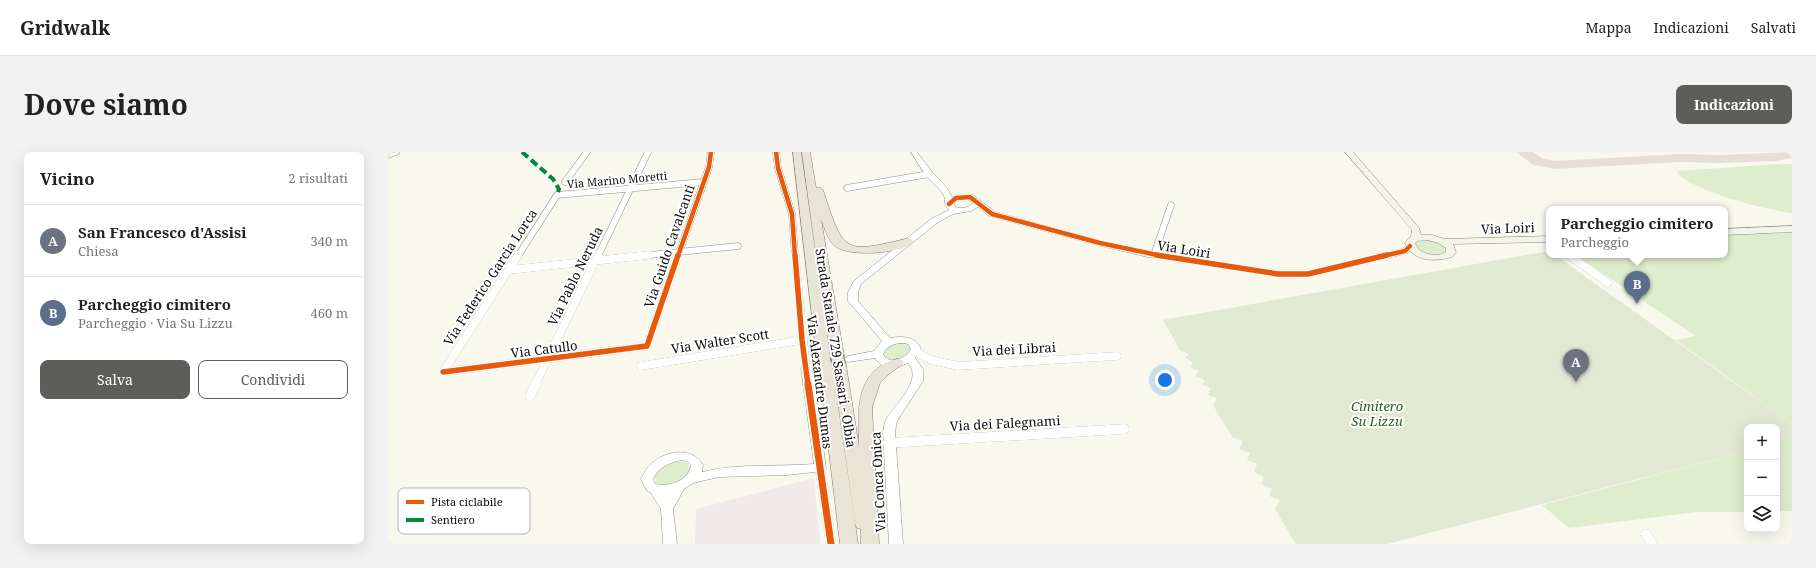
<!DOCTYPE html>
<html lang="it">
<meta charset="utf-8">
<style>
:root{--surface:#fff;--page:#f2f2f2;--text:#222;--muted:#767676;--line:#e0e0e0;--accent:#5d5d59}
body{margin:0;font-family:"Noto Serif",serif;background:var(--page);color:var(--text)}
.controls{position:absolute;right:12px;bottom:12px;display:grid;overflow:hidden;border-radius:8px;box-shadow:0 4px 16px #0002}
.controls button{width:36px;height:36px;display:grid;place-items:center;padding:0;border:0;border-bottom:1px solid var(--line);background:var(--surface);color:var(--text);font:20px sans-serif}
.you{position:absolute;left:777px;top:228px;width:14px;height:14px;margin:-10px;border:3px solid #fff;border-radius:50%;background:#1a73e8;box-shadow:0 0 0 6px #1a73e833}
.badge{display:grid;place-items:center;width:26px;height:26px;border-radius:50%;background:var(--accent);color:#fff;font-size:13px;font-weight:700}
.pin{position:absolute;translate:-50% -33px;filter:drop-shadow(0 1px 2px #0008)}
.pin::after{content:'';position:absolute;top:21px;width:14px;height:12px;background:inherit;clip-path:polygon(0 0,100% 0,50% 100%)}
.popup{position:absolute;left:1158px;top:54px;width:182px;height:52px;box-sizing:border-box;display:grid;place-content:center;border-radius:8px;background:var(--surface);filter:drop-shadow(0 1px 3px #0005);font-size:13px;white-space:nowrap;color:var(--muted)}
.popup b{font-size:15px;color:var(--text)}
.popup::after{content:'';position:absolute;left:50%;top:100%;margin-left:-8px;border:8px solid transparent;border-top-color:var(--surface)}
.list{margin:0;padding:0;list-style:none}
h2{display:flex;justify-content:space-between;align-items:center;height:52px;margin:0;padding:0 16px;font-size:17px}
h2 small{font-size:13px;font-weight:400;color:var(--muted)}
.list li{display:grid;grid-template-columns:26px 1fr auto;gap:12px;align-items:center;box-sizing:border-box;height:72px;padding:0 16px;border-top:1px solid var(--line)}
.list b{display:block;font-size:15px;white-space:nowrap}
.list p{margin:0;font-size:13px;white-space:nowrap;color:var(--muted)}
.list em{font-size:13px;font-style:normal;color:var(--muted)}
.actions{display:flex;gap:8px;padding:12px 16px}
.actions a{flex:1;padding:9px 0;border:1px solid var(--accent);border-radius:8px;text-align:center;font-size:14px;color:var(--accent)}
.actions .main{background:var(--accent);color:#fff}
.icon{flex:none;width:22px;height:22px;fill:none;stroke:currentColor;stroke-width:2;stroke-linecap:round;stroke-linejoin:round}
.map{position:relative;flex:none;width:1404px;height:392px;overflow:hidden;border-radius:8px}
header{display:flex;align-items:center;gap:24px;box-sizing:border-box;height:56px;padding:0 20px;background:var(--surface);border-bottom:1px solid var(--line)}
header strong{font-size:19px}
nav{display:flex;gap:22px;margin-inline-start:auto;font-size:14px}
.intro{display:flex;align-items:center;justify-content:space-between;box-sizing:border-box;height:96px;padding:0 24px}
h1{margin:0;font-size:28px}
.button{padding:10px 18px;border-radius:8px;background:var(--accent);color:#fff;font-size:14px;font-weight:700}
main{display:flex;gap:24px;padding:0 24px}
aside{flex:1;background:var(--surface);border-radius:8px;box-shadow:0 4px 16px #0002}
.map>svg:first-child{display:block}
</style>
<header>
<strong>Gridwalk</strong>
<nav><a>Mappa</a><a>Indicazioni</a><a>Salvati</a></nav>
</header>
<div class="intro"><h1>Dove siamo</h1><a class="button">Indicazioni</a></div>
<main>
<aside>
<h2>Vicino<small>2 risultati</small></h2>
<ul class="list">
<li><span class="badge" style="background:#6b7280">A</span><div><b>San Francesco d'Assisi</b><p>Chiesa</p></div><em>340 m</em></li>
<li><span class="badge" style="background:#5c6f8a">B</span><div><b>Parcheggio cimitero</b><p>Parcheggio · Via Su Lizzu</p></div><em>460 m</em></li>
</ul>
<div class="actions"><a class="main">Salva</a><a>Condividi</a></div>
</aside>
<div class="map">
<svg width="1404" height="392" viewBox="0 0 1404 392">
<rect width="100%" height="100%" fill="#f8f8ed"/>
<path fill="#f0eaea" d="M 426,326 L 432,392 L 307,392 L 308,357 Z"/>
<path fill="#deedce" d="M 1392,12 L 1404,12 L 1404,61 C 1379,58 1302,39 1288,19 Z
M 1404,81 L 1404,272 L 1288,188 L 1307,184 L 1188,103 L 1337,103 L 1337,83 Z
M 1036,87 L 1049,89 L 1058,96 L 1058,99 C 1051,107 1040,102 1031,99 L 1026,92 L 1029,89 Z
M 513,191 L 519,192 L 523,198 L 519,205 L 505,208 L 497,205 L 495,199 L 503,192 Z
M 1404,287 L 1404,359 L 1389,359 L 1389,291 Z
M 1359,299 L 1359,360 L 1308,360 L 1181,376 L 1154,353 Z
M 286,309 L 300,311 L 303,317 C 297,328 282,338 269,331 C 261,320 278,313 286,309 Z"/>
<path fill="#e1e9d3" d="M 1161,99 L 1161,103 L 1167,103 L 1404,272 L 1404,287 L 1389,291 L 1389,275 L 1359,275 L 1359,299 L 999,392 L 908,392 L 887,357 L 892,348 L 881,344 L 884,337 L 873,332 L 876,325 L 866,320 L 869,312 L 859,308 L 862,301 L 851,297 L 855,289 L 844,285 L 825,253 L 829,246 L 820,243 L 823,236 L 814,233 L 817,228 L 807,224 L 811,219 L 802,215 L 805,210 L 797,206 L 801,202 L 792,198 L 775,168 Z"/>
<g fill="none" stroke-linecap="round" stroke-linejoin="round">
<path fill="#e6dfd8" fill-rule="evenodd" d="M 1128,0 L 1145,0 L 1154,6 L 1167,9 L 1293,2 L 1332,3 L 1404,0 L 1404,6 L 1388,9 L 1332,11 L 1293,10 L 1167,17 L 1145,13 Z"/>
<path stroke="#d4d4cb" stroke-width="10" stroke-dasharray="10 5" stroke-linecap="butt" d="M 424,215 L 458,208"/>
<g stroke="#91918c" stroke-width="7">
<path id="minor-far2" d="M 388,0 L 390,16 L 404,62 L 407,104
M 0,3 L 8,0
M 177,30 L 199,0
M 459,36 L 541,22
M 766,103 L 783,53
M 1181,103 L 1183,104
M 130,104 L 169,43 L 315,30
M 210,104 L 260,0
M 252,104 L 350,94
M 290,104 L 321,15 L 323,0"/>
</g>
<g stroke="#91918c" stroke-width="8">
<path id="minor-far1" d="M 407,103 L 418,216
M 1181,103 L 1220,131
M 121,118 L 261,103
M 528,200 L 543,208 L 570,214 L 729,204
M 253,214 L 414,188
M 55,220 L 259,194 L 290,103
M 55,220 L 130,103
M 147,233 L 210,103"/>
</g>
<g stroke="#91918c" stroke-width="10">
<path id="minor" d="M 142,244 L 148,232
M 500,291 L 736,277
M 432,316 L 443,392
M 1258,382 L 1264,392"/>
</g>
<g stroke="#91918c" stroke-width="1">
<path id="tertiary" d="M 523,0 L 529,0 L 544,20 L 559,36 L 564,45 L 585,43 L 607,60 L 713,89 L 760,99 L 890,119 L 920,119 L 1014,97 L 1022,91 L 1026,94 L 1020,101 L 920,125 L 890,125 L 760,105 L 709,93 L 601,64 L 590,55 L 583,59 L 565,62 L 549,71 L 473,132 L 470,140 L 470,149 L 502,186 C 514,184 528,184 533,197 L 527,206 L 535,217 L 535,229 L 509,269 L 507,280 L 515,392 L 501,392 L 495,280 C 496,276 496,271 498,268 C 506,252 536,229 520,211 C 509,216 494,218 487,206 L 460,210 L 455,207 L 460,204 L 486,199 L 494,189 L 460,149 L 460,140 L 466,129 L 543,67 L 561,58 L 557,52 L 557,46 L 553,39 L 538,24 ZM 580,47 L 585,51 C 580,56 574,57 567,55 L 566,52 L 570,48 ZM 516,191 L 520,192 L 523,197 C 518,207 501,214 495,202 C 499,193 507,191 516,191 Z
M 424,212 L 429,215 L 424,218 L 438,316 L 436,319 L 399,323 L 331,325 L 305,331 L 296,337 L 285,357 L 289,392 L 275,392 L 273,357 L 263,341 L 259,339 L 253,327 C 256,321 259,315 264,311 C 278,299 304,294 315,313 L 314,320 C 350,311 389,315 426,312 L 413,216 L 414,214 ZM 294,308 L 300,310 L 303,313 C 301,329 281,335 267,332 L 265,327 C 271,315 282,310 294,308 Z"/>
</g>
<g stroke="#888883" stroke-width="1">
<path id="secondary" d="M 957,0 L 965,0 L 1031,76 L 1033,83 L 1044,83 L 1057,87 L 1161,84 L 1161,90 L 1065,92 L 1068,100 L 1064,105 C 1047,110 1025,110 1017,91 L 1023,84 L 1024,78 ZM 1039,88 L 1050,91 L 1058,96 L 1058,100 C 1049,106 1031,103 1027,91 L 1030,89 Z
M 1404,74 L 1404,80 L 1337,83 L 1337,77 Z"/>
</g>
<g stroke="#7e7e7a" stroke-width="1">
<path id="trunk" d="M 405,0 L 413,0 L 443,208 L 438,212 L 443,213 L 445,216 L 470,392 L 452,392 L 431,216 L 436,212 L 431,211 L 429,208 Z
M 414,0 L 422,0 L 428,36 L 433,36 L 435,38 C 456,102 455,102 521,86 L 526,89 C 516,102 462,105 448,95 C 440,89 437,77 433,67 L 456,204 L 454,207 L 444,207 L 442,204 Z
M 509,207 L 514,208 L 516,211 L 501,222 L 492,231 L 484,255 L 491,392 L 473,392 L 473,377 L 469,376 L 467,371 L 444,213 L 446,210 L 456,210 L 458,213 L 471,295 C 470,260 466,218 509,207 Z"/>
</g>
<use href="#minor-far2" stroke="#fefefc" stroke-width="6"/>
<use href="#minor-far1" stroke="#fefefc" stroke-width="8"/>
<use href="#minor" stroke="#fefefc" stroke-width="10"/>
<use href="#tertiary" fill="#fefefc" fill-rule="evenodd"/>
<use href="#secondary" fill="#f3f3e8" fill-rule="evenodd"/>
<use href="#trunk" fill="#e8e4d6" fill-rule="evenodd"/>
<g stroke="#7e7e7a" stroke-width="14" stroke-linecap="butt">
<path id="trunk-bridge" d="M 449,204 L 451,213
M 436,208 L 438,216"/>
</g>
<use href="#trunk-bridge" stroke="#e8e4d6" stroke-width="12"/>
<path stroke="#00873e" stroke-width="4" stroke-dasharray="8 4" stroke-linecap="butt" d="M 134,0 L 165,27 L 171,37 L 169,43"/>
<g stroke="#fff" stroke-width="6">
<path id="cycleway-far2" d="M 388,0 L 390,16 L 404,62 L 407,104
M 561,52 L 568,46 L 582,45 L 604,62 L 712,91 L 774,104
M 290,104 L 321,15 L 323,0
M 995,104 L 1017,99 L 1022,94"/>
</g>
<g stroke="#fff" stroke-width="8">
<path id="cycleway-far1" d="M 407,103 L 414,188 L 420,233
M 768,103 L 890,122 L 920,122 L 999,103
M 55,220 L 259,194 L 290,103"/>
</g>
<g stroke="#fff" stroke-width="10">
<path id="cycleway" d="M 420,232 L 443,392"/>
</g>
<use href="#cycleway-far2" stroke="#e8590c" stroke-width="4.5"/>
<use href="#cycleway-far1" stroke="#e8590c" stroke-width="5.5"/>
<use href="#cycleway" stroke="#e8590c" stroke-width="7"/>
</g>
<g text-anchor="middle" stroke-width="4" stroke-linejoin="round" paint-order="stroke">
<g font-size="11" fill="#0a0a0a" stroke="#fff">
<text transform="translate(229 28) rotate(-5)" y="4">Via Marino Moretti</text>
</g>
<g font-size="13" fill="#0a0a0a" stroke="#fff">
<text transform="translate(1120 76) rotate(-2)" y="5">Via Loiri</text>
<text transform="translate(281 94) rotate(-71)" y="5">Via Guido Cavalcanti</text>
<text transform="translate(796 97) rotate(9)" y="5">Via Loiri</text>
<text transform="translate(187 124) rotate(-64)" y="5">Via Pablo Neruda</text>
<text transform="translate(102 125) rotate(-57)" y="5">Via Federico Garcia Lorca</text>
<text transform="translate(332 189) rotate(-9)" y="5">Via Walter Scott</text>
<text transform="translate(448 196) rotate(81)" y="5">Strada Statale 729 Sassari - Olbia</text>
<text transform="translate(156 197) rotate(-7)" y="5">Via Catullo</text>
<text transform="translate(626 197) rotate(-3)" y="5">Via dei Librai</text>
<text transform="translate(432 230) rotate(83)" y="5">Via Alexandre Dumas</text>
<text transform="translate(617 271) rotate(-3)" y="5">Via dei Falegnami</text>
<text transform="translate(490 330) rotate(-93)" y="5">Via Conca Onica</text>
</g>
<g font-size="13" font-style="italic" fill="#255c20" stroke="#fff">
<text x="989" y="259">Cimitero<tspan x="989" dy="15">Su Lizzu</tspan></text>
</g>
</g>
<rect x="10" y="336" width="132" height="46" rx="6" fill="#fff" stroke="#b6b6b6" stroke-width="1"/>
<rect x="18" y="348" width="18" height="4" fill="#e8590c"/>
<rect x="18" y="366" width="18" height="4" fill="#00873e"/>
<g font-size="11" fill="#0a0a0a">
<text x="43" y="354">Pista ciclabile</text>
<text x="43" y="372">Sentiero</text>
</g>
</svg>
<div class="controls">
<button>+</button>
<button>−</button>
<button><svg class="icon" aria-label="layers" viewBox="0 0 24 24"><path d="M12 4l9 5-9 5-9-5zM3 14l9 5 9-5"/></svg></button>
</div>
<div class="you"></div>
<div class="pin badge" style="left:1188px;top:230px;background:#6b7280">A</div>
<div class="pin badge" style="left:1249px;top:152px;background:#5c6f8a">B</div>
<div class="popup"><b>Parcheggio cimitero</b>Parcheggio</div>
</div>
</main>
